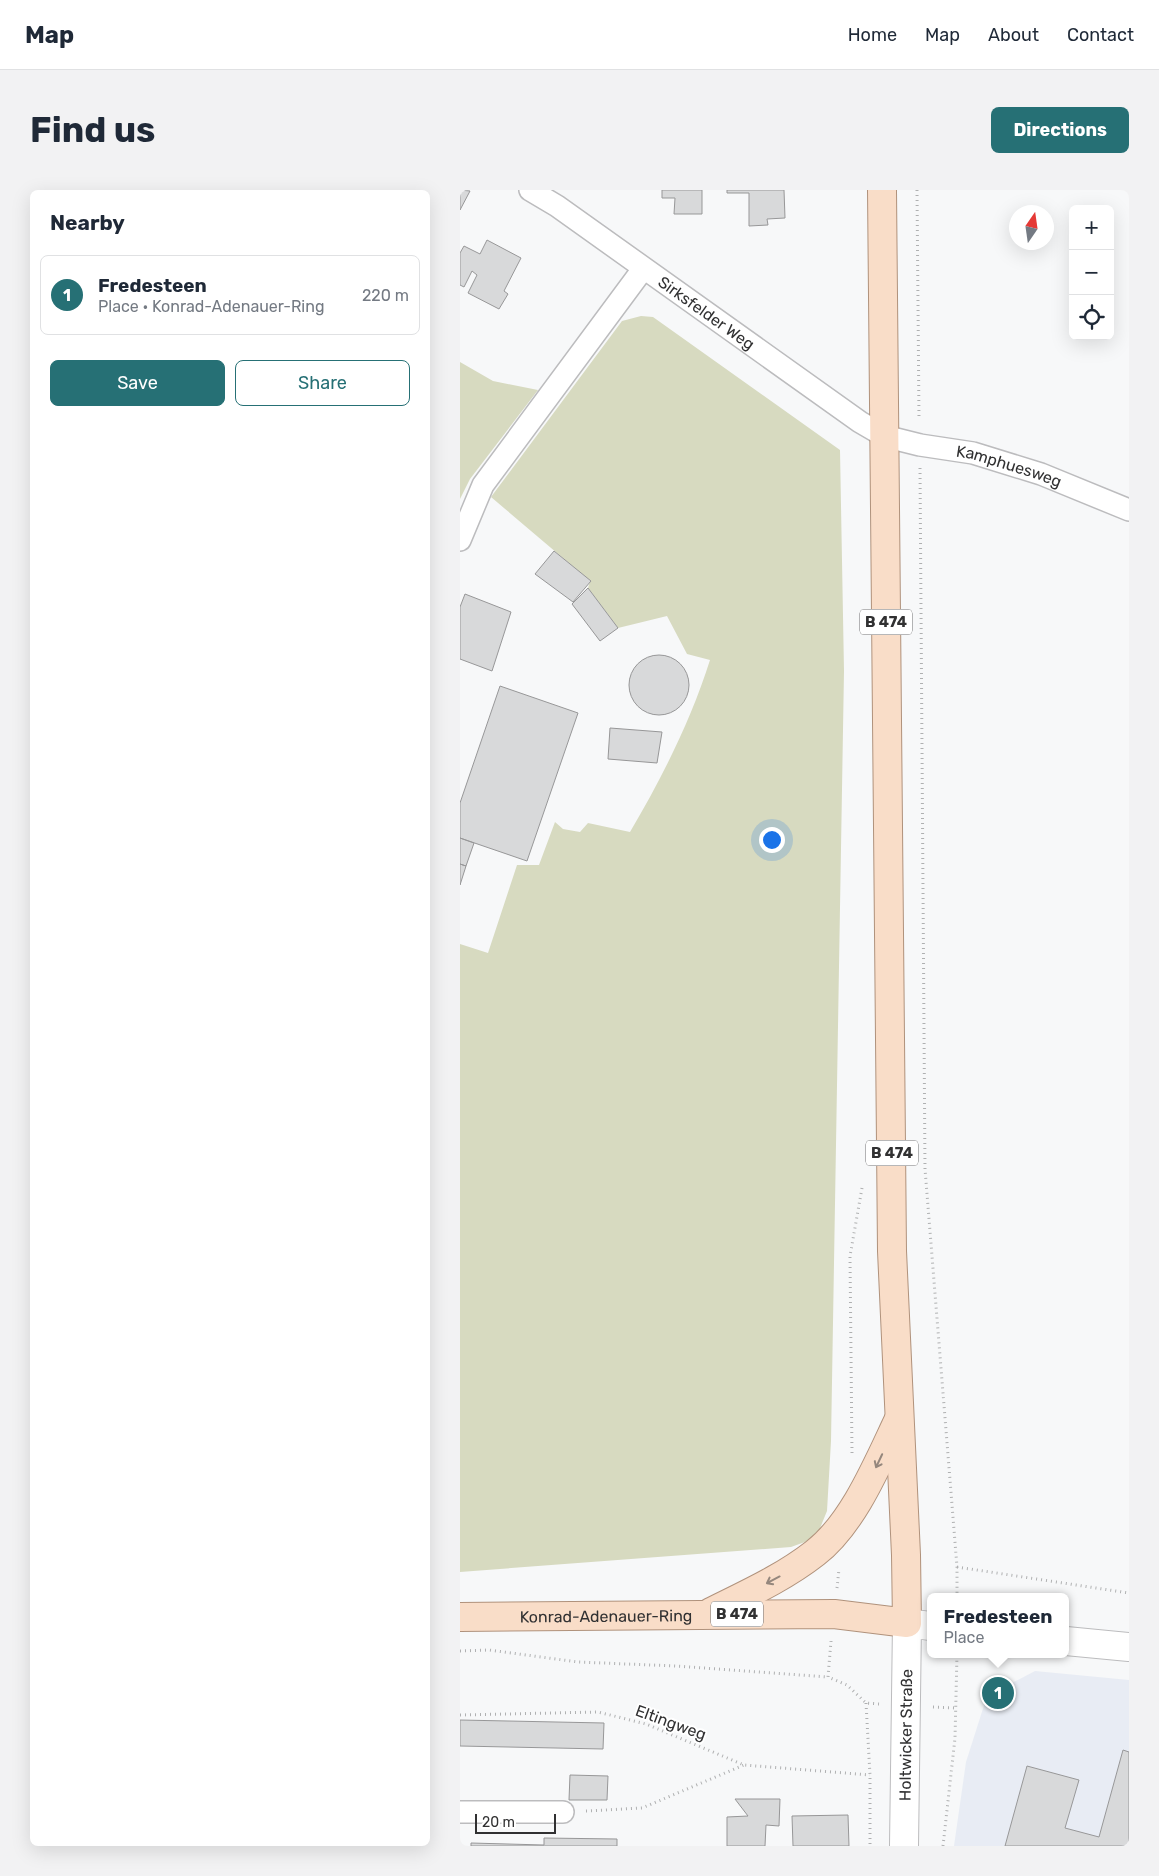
<!DOCTYPE html>
<meta charset="utf-8">
<style>
:root{--surface:#fff;--page:#f2f2f3;--text:#1f2937;--muted:#747a83;--line:#e0e1e3;--accent:#267075}
body{margin:0;font-family:Rubik,sans-serif;background:var(--page);color:var(--text)}
.controls{position:absolute;right:15px;top:15px;display:grid;overflow:hidden;border-radius:8px;box-shadow:0 5px 20px #0002}
.controls button{width:45px;height:45px;display:grid;place-items:center;padding:0;border:0;border-bottom:1px solid var(--line);background:var(--surface);color:var(--text);font:25px sans-serif}
.compass{position:absolute;left:549px;top:15px;width:45px;height:45px;border-radius:50%;background:var(--surface);box-shadow:0 5px 20px #0002;rotate:13deg}
.scale{position:absolute;left:15px;bottom:12px;width:81px;box-sizing:border-box;padding-left:5px;border:2px solid #313132;border-top:0;font-size:14px;line-height:18px;white-space:nowrap;color:#313132;-webkit-text-stroke:4px #fff;paint-order:stroke}
.you{position:absolute;left:311px;top:649px;width:18px;height:18px;margin:-12px;border:4px solid #fff;border-radius:50%;background:#1a73e8;box-shadow:0 0 0 8px #1a73e833}
.badge{display:grid;place-items:center;width:32px;height:32px;border-radius:50%;background:var(--accent);color:#fff;font-size:16px;font-weight:700}
.pin{position:absolute;translate:-50% -50%;border:2px solid #fff;box-shadow:0 1px 5px #0006}
.popup{position:absolute;left:467px;top:1403px;width:142px;height:65px;box-sizing:border-box;display:grid;place-content:center;border-radius:8px;background:var(--surface);filter:drop-shadow(0 1px 4px #0005);font-size:16px;white-space:nowrap;color:var(--muted)}
.popup b{font-size:19px;color:var(--text)}
.popup::after{content:'';position:absolute;left:50%;top:100%;margin-left:-10px;border:10px solid transparent;border-top-color:var(--surface)}
.list{margin:0;padding:0;list-style:none}
h2{display:flex;justify-content:space-between;align-items:center;height:65px;margin:0;padding:0 20px;font-size:21px}
h2 small{font-size:16px;font-weight:400;color:var(--muted)}
.list li{display:grid;grid-template-columns:32px 1fr auto;gap:15px;align-items:center;box-sizing:border-box;height:80px;margin:0 10px 10px;padding:0 10px;border:1px solid var(--line);border-radius:8px}
.list b{display:block;font-size:19px;white-space:nowrap}
.list p{margin:0;font-size:16px;white-space:nowrap;color:var(--muted)}
.list em{font-size:16px;font-style:normal;color:var(--muted)}
.actions{display:flex;gap:10px;padding:15px 20px}
.actions a{flex:1;padding:11px 0;border:1px solid var(--accent);border-radius:8px;text-align:center;font-size:18px;color:var(--accent)}
.actions .main{background:var(--accent);color:#fff}
.icon{flex:none;width:28px;height:28px;fill:none;stroke:currentColor;stroke-width:2;stroke-linecap:round;stroke-linejoin:round}
.map{position:relative;flex:none;width:669px;height:1656px;overflow:hidden;border-radius:8px}
header{display:flex;align-items:center;gap:30px;box-sizing:border-box;height:70px;padding:0 25px;background:var(--surface);border-bottom:1px solid var(--line)}
header strong{font-size:24px}
nav{display:flex;gap:28px;margin-inline-start:auto;font-size:18px}
.intro{display:flex;align-items:center;justify-content:space-between;box-sizing:border-box;height:120px;padding:0 30px}
h1{margin:0;font-size:35px}
.button{padding:12px 22px;border-radius:8px;background:var(--accent);color:#fff;font-size:18px;font-weight:700}
main{display:flex;gap:30px;padding:0 30px}
aside{flex:1;background:var(--surface);border-radius:8px;box-shadow:0 5px 20px #0002}
.map>svg:first-child{display:block}
</style>
<header>
<strong>Map</strong>
<nav><a>Home</a><a>Map</a><a>About</a><a>Contact</a></nav>
</header>
<div class="intro"><h1>Find us</h1><a class="button">Directions</a></div>
<main>
<aside>
<h2>Nearby<small></small></h2>
<ul class="list">
<li><span class="badge">1</span><div><b>Fredesteen</b><p>Place · Konrad-Adenauer-Ring</p></div><em>220 m</em></li>
</ul>
<div class="actions"><a class="main">Save</a><a>Share</a></div>
</aside>
<div class="map">
<svg width="669" height="1656" viewBox="0 0 669 1656">
<rect width="100%" height="100%" fill="#f7f8f9"/>
<path fill="#e8ecf4" d="M 575,1481 L 669,1490 L 669,1656 L 494,1656 L 506,1572 L 527,1506 Z"/>
<path fill="#d7dac0" d="M 181,126 L 193,127 L 380,260 L 384,481 L 371,1251 L 367,1321 L 356,1348 L 331,1357 L 0,1382 L 0,754 L 28,763 L 57,675 L 79,675 L 95,632 L 103,639 L 120,642 L 128,633 L 170,642 C 202,588 231,530 250,470 L 227,464 L 207,426 L 158,438 L 128,398 L 130,391 L 31,307 L 162,131 Z
M 0,172 L 33,191 L 78,200 L 10,289 L 0,309 Z"/>
<path fill="#d8d9da" stroke="#979798" d="M 0,0 L 10,1 L 0,20 Z
M 202,0 L 242,0 L 242,24 L 214,24 L 215,8 L 202,8 Z
M 267,0 L 324,0 L 325,28 L 307,29 L 308,35 L 289,36 L 289,3 L 267,3 Z
M 27,50 L 61,68 L 44,101 L 48,104 L 39,119 L 8,103 L 17,85 L 12,81 L 4,97 L 0,95 L 0,63 L 4,56 L 20,64 Z
M 94,361 L 131,391 L 113,412 L 75,384 Z
M 128,398 L 158,438 L 140,451 L 112,414 Z
M 5,404 L 51,422 L 32,481 L 0,469 L 0,417 Z
M169 495a30 30 0 1 1 60 0a30 30 0 1 1-60 0Z
M 40,496 L 118,523 L 67,671 L 0,648 L 0,613 Z
M 150,538 L 202,542 L 197,573 L 148,569 Z
M 0,648 L 14,653 L 6,676 L 0,674 Z
M 0,674 L 6,676 L 0,695 Z
M 0,1530 L 144,1533 L 143,1559 L 0,1556 Z
M 663,1560 L 669,1562 L 669,1656 L 545,1656 L 567,1576 L 619,1590 L 605,1638 L 639,1647 Z
M 110,1585 L 148,1586 L 147,1610 L 109,1610 Z
M 275,1609 L 320,1609 L 319,1636 L 306,1635 L 305,1656 L 267,1656 L 267,1627 L 288,1626 Z
M 388,1625 L 389,1656 L 333,1656 L 332,1626 Z
M 84,1648 L 157,1649 L 157,1656 L 11,1656 L 11,1653 L 84,1655 Z"/>
<g fill="none" stroke-linecap="round" stroke-linejoin="round">
<g stroke="#bcbcbe" stroke-width="24">
<g id="minor">
<path id="s1" d="M 70,0 L 97,16 L 400,232 L 424,246 L 460,255 L 513,263 L 581,284 L 669,320"/>
<path d="M 0,350 L 23,295 L 183,79"/>
<path d="M 0,1622 L 103,1622"/>
</g>
</g>
<g stroke="#bcbcbe" stroke-width="30">
<g id="secondary">
<path d="M 606,1451 L 669,1457"/>
<path id="s2" d="M 444,1656 L 447,1433 L 470,1436"/>
</g>
</g>
<g stroke="#b0927c" stroke-width="30">
<g id="primary">
<path d="M 251,1422 C 287,1404 323,1388 355,1363 C 393,1334 418,1273 438,1231"/>
<path id="s3" d="M 0,1427 L 374,1424 L 447,1433 L 446,1365 L 432,1061 L 422,0"/>
</g>
</g>
<path stroke="#afb0b1" stroke-width="3" stroke-dasharray="1 4" stroke-linecap="butt" d="M 457,0 L 459,229
M 460,278 L 465,979 L 497,1377 L 497,1407
M 392,1263 L 390,1066 L 402,998
M 497,1377 L 669,1403
M 377,1398 L 379,1379
M 371,1451 L 368,1487 L 387,1495 L 406,1513 L 419,1514
M 0,1461 L 29,1460 L 118,1472 L 216,1476 L 368,1487
M 406,1513 L 410,1585 L 410,1656
M 473,1517 L 496,1518
M 0,1525 L 138,1522 L 186,1534 L 284,1575 L 410,1585
M 126,1621 L 182,1618 L 284,1575
M 483,1656 L 495,1548 L 497,1464"/>
<use href="#minor" stroke="#fff" stroke-width="21"/>
<use href="#secondary" stroke="#fff" stroke-width="28"/>
<use href="#primary" stroke="#f9ddc8" stroke-width="28"/>
</g>
<defs><path id="oneway-shaft" d="M-6 0H5M1.5-3L5.5 0L1.5 3" fill="none" stroke-width="1.6" stroke-linecap="round" stroke-linejoin="round" transform="scale(1.25)"/></defs>
<g stroke="#95877d">
<use href="#oneway-shaft" transform="translate(419 1271) rotate(115)"/>
<use href="#oneway-shaft" transform="translate(313 1390) rotate(152)"/>
</g>
<g text-anchor="middle" stroke-width="4" stroke-linejoin="round" paint-order="stroke">
<g fill="#fff" stroke="#6f6f70" stroke-width="1">
<rect x="400" y="419.5" width="52" height="25" rx="4"/>
<rect x="406" y="950.5" width="52" height="25" rx="4"/>
<rect x="251" y="1411.5" width="52" height="25" rx="4"/>
</g>
<g font-size="15" font-weight="bold" fill="#313132">
<text x="426" y="437">B 474</text>
<text x="432" y="968">B 474</text>
<text x="277" y="1429">B 474</text>
</g>
<g font-size="16" fill="#313132" stroke="#fff">
<text dy="6" stroke="none"><textPath href="#s1" startOffset="215">Sirksfelder Weg</textPath></text>
<text dy="6" stroke="none"><textPath href="#s1" startOffset="560">Kamphuesweg</textPath></text>
<text dy="6" stroke="none"><textPath href="#s3" startOffset="146">Konrad-Adenauer-Ring</textPath></text>
<text transform="translate(211 1532) rotate(20)" y="6">Eltingweg</text>
<text dy="6" stroke="none"><textPath href="#s2" startOffset="111">Holtwicker Straße</textPath></text>
</g>
</g>
</svg>
<div class="controls">
<button>+</button>
<button>−</button>
<button><svg class="icon" aria-label="locate" viewBox="0 0 24 24"><circle cx="12" cy="12" r="6"/><path d="M12 2v4M12 18v4M2 12h4M18 12h4"/></svg></button>
</div>
<svg class="compass" viewBox="-18 -18 36 36"><path d="M0-13l5 13h-10z" fill="#e53935"/><path d="M0 13l5-13h-10z" fill="#747a83"/></svg>
<div class="scale">20 m</div>
<div class="you"></div>
<div class="pin badge" style="left:538px;top:1503px">1</div>
<div class="popup"><b>Fredesteen</b>Place</div>
</div>
</main>
